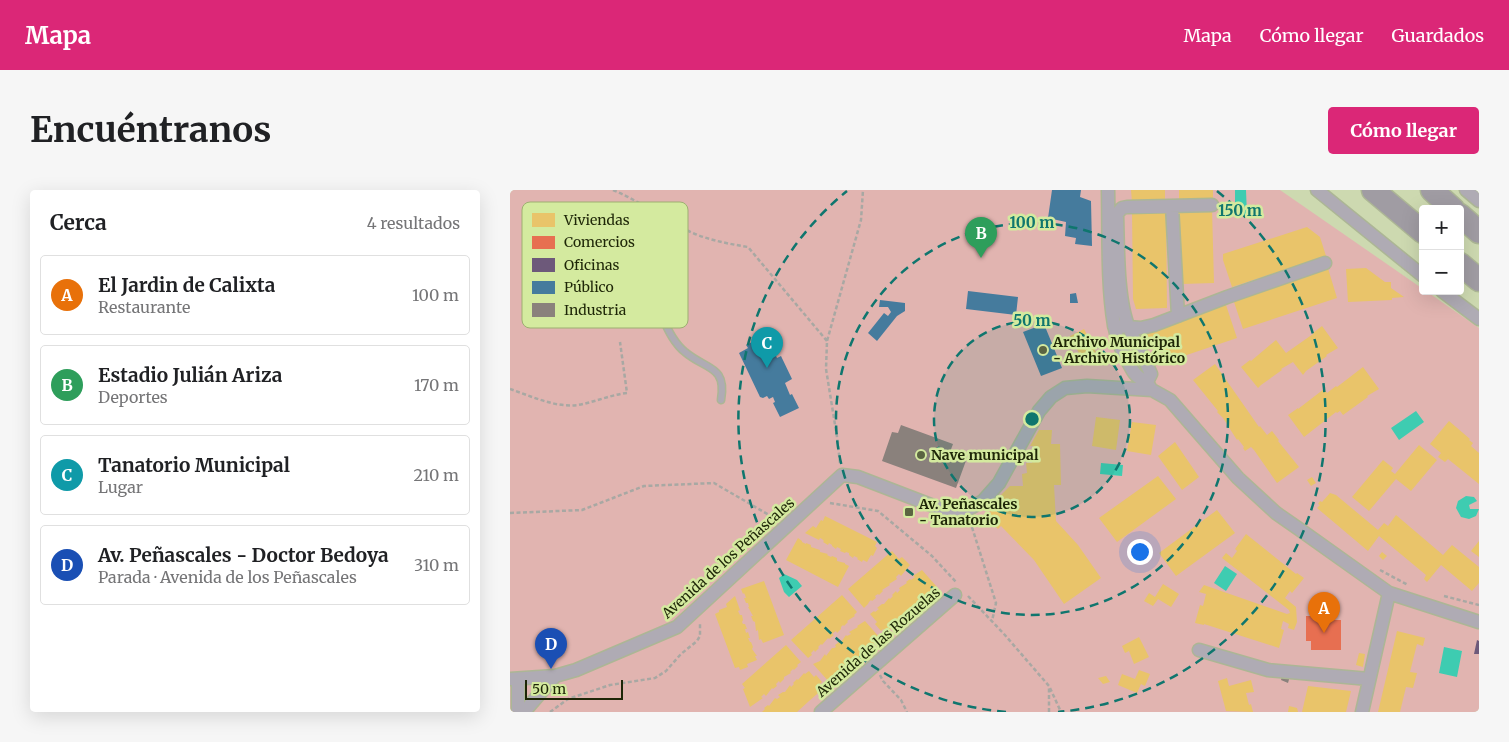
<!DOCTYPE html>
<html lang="es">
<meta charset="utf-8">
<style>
:root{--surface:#fff;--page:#f6f6f6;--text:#202124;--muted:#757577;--line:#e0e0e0;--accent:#db2777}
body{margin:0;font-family:Merriweather,serif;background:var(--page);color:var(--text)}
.controls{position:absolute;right:15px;top:15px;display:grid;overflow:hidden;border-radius:5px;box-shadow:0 5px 20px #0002}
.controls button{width:45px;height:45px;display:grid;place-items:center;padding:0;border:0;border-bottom:1px solid var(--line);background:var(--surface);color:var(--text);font:25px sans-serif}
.scale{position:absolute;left:15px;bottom:12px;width:98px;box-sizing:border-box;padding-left:5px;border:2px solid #1e2607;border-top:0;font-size:14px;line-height:18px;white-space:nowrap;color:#1e2607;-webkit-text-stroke:4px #d4ea9f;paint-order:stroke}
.you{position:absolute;left:629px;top:361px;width:18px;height:18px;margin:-12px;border:4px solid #fff;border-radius:50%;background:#1a73e8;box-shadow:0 0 0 8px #1a73e833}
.badge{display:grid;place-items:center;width:32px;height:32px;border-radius:50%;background:var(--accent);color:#fff;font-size:16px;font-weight:700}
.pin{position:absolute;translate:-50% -41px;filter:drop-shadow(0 1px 2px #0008)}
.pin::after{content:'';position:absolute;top:26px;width:18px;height:15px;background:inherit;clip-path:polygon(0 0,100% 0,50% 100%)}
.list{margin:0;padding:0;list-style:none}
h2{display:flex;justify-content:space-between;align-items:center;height:65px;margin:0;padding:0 20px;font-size:21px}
h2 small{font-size:16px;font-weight:400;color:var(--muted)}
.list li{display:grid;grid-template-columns:32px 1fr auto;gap:15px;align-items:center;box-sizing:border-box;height:80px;margin:0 10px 10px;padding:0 10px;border:1px solid var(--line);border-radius:5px}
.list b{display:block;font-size:19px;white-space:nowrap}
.list p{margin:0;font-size:16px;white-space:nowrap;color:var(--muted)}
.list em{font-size:16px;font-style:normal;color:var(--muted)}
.map{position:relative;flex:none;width:969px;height:522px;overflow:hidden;border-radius:5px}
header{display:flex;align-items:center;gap:30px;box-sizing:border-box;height:70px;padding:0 25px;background:var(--accent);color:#fff}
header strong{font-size:24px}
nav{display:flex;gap:28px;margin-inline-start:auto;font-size:18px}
.intro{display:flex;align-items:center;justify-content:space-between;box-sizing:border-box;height:120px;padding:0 30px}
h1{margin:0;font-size:35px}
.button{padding:12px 22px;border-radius:5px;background:var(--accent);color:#fff;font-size:18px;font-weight:700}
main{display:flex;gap:30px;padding:0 30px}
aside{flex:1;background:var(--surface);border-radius:5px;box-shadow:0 5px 20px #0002}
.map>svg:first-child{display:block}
</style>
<header>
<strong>Mapa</strong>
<nav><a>Mapa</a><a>Cómo llegar</a><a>Guardados</a></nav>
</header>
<div class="intro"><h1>Encuéntranos</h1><a class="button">Cómo llegar</a></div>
<main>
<aside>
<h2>Cerca<small>4 resultados</small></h2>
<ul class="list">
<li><span class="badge" style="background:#e8710a">A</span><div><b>El Jardin de Calixta</b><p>Restaurante</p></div><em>100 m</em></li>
<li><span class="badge" style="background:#2e9e5b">B</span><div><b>Estadio Julián Ariza</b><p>Deportes</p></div><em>170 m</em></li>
<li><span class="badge" style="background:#0f9aa8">C</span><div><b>Tanatorio Municipal</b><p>Lugar</p></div><em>210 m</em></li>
<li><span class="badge" style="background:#1a4fb4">D</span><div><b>Av. Peñascales - Doctor Bedoya</b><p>Parada · Avenida de los Peñascales</p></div><em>310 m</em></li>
</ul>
</aside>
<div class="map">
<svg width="969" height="522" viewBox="0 0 969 522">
<rect width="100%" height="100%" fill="#cdd9b0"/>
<path fill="#e1b4b0" d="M 0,0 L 770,0 L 913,99 L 913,101 L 916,101 L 969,138 L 969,522 L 0,522 Z"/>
<path fill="#3eccb1" d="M 725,0 L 736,0 L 737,25 L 725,26 Z
M 906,221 L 914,232 L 889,250 L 881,238 Z
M 591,273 L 613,275 L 612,286 L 590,284 Z
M 956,306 L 964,307 L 967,311 L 959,315 L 960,319 L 969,319 L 966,326 L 959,329 L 951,327 L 946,318 L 948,311 Z
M 715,376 L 727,384 L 716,401 L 704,393 Z
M 274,384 L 287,390 L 292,396 L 279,407 L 274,402 L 269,388 Z
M 934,457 L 952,461 L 947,487 L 929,483 Z"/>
<path fill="#e9c46a" d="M 621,0 L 655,0 L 655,11 L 622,12 Z
M 669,0 L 703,0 L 703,8 L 669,9 Z
M 702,18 L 704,93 L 671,94 L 668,20 Z
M 622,20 L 656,20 L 657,118 L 626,119 L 623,109 Z
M 797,37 L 810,47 L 816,66 L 722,97 L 713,70 L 713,64 Z
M 817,75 L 827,108 L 733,139 L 722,106 Z
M 856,78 L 875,92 L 881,92 L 881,98 L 894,107 L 882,108 L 882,110 L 838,112 L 836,79 Z
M 716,115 L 727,148 L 656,172 L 649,150 L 640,154 L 634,143 Z
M 812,136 L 828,158 L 816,165 L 817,166 L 796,181 L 793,185 L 783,172 L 771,179 L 772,180 L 751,195 L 748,198 L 731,177 L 740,170 L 741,171 L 766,150 L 776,163 L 803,144 L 803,143 Z
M 574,139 L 586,162 L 572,169 L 560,146 Z
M 705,174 L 749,237 L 750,236 L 757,245 L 762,241 L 769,250 L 768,251 L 789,277 L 767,293 L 744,260 L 741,257 L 735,261 L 733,258 L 734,257 L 728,249 L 727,250 L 713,228 L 707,222 L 708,221 L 683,190 Z
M 853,177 L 869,199 L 857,206 L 858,207 L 833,225 L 830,221 L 827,223 L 826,222 L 794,247 L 778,225 L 788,218 L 788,219 L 814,199 L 817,203 L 826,196 L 827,197 Z
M 586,227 L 610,230 L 606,260 L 582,256 Z
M 939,231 L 960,249 L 959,250 L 963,253 L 961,256 L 969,263 L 969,294 L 938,269 L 935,272 L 928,267 L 931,263 L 920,254 Z
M 622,232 L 646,235 L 641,265 L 617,261 Z
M 529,240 L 542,240 L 541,254 L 550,254 L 551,295 L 544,295 L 546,331 L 568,355 L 591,388 L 554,414 L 524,370 L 491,336 L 488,339 L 476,327 L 481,322 L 479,321 L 479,317 L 500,296 L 513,296 L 512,284 L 517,283 L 516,273 L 522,273 L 521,264 L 524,264 L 523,256 L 520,256 Z
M 665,252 L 689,287 L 672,300 L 648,266 Z
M 909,255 L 927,270 L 901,301 L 886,289 L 859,321 L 842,307 L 873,270 L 883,278 L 881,281 L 885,284 Z
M 648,286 L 666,309 L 607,352 L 589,328 Z
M 802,287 L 806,293 L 801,296 L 797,290 Z
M 820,303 L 826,305 L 868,340 L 874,333 L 878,336 L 886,325 L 933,365 L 942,355 L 969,377 L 969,393 L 962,401 L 931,375 L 917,392 L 914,389 L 916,385 L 869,346 L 858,361 L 807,318 L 810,315 L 808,314 L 810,311 L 812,312 Z
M 707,320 L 725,343 L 666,386 L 649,363 Z
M 315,326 L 367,352 L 365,356 L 367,358 L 363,366 L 361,365 L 357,372 L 353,370 L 352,372 L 347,369 L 348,368 L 344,366 L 343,368 L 339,365 L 339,363 L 336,362 L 335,363 L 330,361 L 331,359 L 327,357 L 326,359 L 322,356 L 322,355 L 319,353 L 318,355 L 313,352 L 314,351 L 312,349 L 310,348 L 309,350 L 295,343 L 303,336 L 306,338 L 311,330 L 313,331 Z
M 736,344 L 786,384 L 787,383 L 794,388 L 782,403 L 780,401 L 775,408 L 786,417 L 787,432 L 784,440 L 778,438 L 779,434 L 773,431 L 771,439 L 774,440 L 769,458 L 694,434 L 694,435 L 685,433 L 690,415 L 693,416 L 696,404 L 689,402 L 694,395 L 777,424 L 780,423 L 779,420 L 712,368 L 716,363 L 722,368 L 727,361 L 725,359 Z
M 288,348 L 292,351 L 292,352 L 296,354 L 296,353 L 301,355 L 301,357 L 310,360 L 310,362 L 318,364 L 317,365 L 321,367 L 322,366 L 327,368 L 327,371 L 335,373 L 335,374 L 339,376 L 328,397 L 276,370 Z
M 969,351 L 969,367 L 961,361 Z
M 382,361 L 389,369 L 392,367 L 400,375 L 391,386 L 389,384 L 386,387 L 387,389 L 379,394 L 380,395 L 372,400 L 373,401 L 369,405 L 368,404 L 365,406 L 366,408 L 362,411 L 361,410 L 359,412 L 358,414 L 354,418 L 338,399 Z
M 872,362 L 877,366 L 873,370 L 869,366 Z
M 412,380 L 427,397 L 376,443 L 373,439 L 371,441 L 365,434 L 367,432 L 360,424 L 364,421 L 365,422 L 369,419 L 367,418 L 372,414 L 374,414 L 379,408 L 380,409 L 383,406 L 382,405 L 386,401 L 387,403 L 390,400 L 389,398 L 397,393 L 396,392 L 400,389 L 401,390 L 405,387 L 403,386 Z
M 254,391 L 274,445 L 253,453 L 251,449 L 249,450 L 248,440 L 246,441 L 245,432 L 243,431 L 241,426 L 243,426 L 238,417 L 239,417 L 238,413 L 236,413 L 234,408 L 236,408 L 235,405 L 234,403 L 233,404 L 231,399 Z
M 653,394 L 669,404 L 661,417 L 648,409 L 643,416 L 634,411 L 639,403 L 645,407 Z
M 332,405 L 347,422 L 344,425 L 345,426 L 337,431 L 338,432 L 334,436 L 333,435 L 331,437 L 331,439 L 327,443 L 326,441 L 322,444 L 324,445 L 319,449 L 318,448 L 312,455 L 311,454 L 308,457 L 309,458 L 305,462 L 304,460 L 301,463 L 302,465 L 298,468 L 281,450 Z
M 225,406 L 230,420 L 228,421 L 230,425 L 232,425 L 233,430 L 232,432 L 233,434 L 235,434 L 237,439 L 235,439 L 236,443 L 238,442 L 240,448 L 238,448 L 240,452 L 241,452 L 243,457 L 242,459 L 247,466 L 245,466 L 247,470 L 237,474 L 238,477 L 230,480 L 229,477 L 225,478 L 205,424 L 209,422 L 209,420 L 217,417 L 216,414 Z
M 355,431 L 370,448 L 320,493 L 303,474 L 310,471 L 315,464 L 316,466 L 322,458 L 324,458 L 326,457 L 325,455 L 329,452 L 331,452 L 336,445 L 337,446 L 341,444 L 339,442 L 348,437 L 347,436 Z
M 887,441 L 915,448 L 913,456 L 907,454 L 900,482 L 907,483 L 903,498 L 896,497 L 890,522 L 868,522 Z
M 629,447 L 639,467 L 624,474 L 619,461 L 615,463 L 612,456 Z
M 276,455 L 291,472 L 287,475 L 288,476 L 284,480 L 283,479 L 280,482 L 281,483 L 274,487 L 274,489 L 270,493 L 269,491 L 266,494 L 267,496 L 263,499 L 262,498 L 256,506 L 254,504 L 251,507 L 253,508 L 240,517 L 233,499 L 235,498 L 232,494 Z
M 849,463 L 855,464 L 853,477 L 846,475 Z
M 629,480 L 640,484 L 635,496 L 631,494 L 627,503 L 608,495 L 612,484 L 625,489 Z
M 299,481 L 304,487 L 306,485 L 312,492 L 310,494 L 314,498 L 299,511 L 287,522 L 252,522 L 255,519 L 254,518 L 258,515 L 259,516 L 265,508 L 267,509 L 270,507 L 268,505 L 273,502 L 275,502 L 280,495 L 281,497 L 284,494 L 283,493 L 287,489 L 288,490 L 294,483 L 295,484 Z
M 596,486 L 600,492 L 593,494 L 588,488 Z
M 717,488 L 719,496 L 741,490 L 744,502 L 736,503 L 739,515 L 741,514 L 743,522 L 716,521 L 708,491 Z
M 798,496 L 841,501 L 836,522 L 792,522 Z
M 779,516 L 787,518 L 788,522 L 778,522 Z"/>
<path fill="#e76f51" d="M 803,422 L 823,422 L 823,430 L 831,430 L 831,460 L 801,460 L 801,451 L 796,451 L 796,426 L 803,426 Z"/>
<path fill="#6d597a" d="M 967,450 L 969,451 L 969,464 L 964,464 Z"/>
<path fill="#457b9d" d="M 542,0 L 571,0 L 570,7 L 581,11 L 582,56 L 565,54 L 566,48 L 555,46 L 556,32 L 538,28 Z
M 458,101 L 508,107 L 506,125 L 456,119 Z
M 566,103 L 568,113 L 560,113 L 560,104 Z
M 370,110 L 395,113 L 395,121 L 387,126 L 367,151 L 358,143 L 374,123 L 378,126 L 381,122 L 378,117 L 369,117 Z
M 534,134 L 552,178 L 531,186 L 513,142 Z
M 256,145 L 267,168 L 271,166 L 282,189 L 275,193 L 280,205 L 282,204 L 289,218 L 270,227 L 263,213 L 265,212 L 263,207 L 259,209 L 257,206 L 253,208 L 250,207 L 229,163 L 238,158 L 236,155 Z"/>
<path fill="#8a817c" d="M 391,235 L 443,254 L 440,262 L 457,268 L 446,298 L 372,271 L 382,242 L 388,243 Z
M 772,486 L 780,486 L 778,493 L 771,490 Z"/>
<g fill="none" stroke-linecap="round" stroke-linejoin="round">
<g stroke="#acb695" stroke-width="9">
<path id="service" d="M 152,109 C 153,116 152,123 154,129 C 157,140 166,155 175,162 C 196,180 217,175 211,210"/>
</g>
<g stroke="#acb695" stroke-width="15">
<path id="minor" d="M 598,0 C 599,42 597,94 604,135 C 607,151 615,168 623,181 C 629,191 635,188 641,199
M 807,0 L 913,86
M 956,0 L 969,11
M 662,16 L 668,126
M 932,101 L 969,129
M 604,136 L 631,138 L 644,135 L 717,107 L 815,73
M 637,192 L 641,184 C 634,168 626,153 619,138 C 607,110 608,55 607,24 L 612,18 L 617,17 L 702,15
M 689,460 L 758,480 L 859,489
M 0,489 L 45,486 L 66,480 L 167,437 L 332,285 L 348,287 L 434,320 L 457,320 L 473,311 L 489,293 L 529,221 L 541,207 L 555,198 L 577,196 L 642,200 L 660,210 L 728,288 L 766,323 L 789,339 L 879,403 L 969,432
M 8,522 L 8,489
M 14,522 L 45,486
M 311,522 L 445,405
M 852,522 L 879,403"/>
</g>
<g stroke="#acb695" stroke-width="25">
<path id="motorway" d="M 863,0 L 913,42
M 922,0 L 943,19
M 950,25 L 969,42
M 950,74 L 969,90"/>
</g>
<path stroke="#a8a8a3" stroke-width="2.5" stroke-dasharray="4 2.5" stroke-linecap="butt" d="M 103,0 C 132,12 157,32 185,44 C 203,51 220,54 238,57 L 317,151
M 0,199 C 21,206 45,218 68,215 C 85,212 100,205 117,203 L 110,152
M 330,273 L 327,247 L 316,179 L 317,151 L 351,30 L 353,0
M 320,313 L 368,321 L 422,366 L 446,392
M 0,323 L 72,320 L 134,296 L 204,293 L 266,329
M 460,331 L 486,413 L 482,431
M 870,380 L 898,395
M 458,406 L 494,444 L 539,496 L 539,522
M 934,406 L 969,415
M 370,485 L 373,491 L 391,510 L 397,522
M 540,498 L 551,522
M 40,522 L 58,509 L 100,495 L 145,488 L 156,481 L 171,464 L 187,451 L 190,446 L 190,432"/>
<use href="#service" stroke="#afabb4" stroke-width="6"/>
<use href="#minor" stroke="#afabb4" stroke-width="12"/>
<use href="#motorway" stroke="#a09ca3" stroke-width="22"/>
</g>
<circle cx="522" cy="229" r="98" fill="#0f766e" fill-opacity=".12"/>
<g fill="none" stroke="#0f766e" stroke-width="2.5" stroke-dasharray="9 6">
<circle cx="522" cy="229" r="98"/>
<circle cx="522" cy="229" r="196"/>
<path d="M496 522A294 294 0 0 1 337 1M707 1A294 294 0 0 1 548 522"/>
</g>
<g fill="#5b6542" stroke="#d4ea9f" stroke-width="2">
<circle cx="533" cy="160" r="5"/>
<circle cx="411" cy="265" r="5"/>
<rect x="394" y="317" width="10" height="10" rx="2.5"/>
</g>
<g text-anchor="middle" stroke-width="5" stroke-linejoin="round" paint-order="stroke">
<g font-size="14" font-weight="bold" fill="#1e2607" stroke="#d4ea9f" text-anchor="start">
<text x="543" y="157">Archivo Municipal<tspan x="543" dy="16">- Archivo Histórico</tspan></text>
<text x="421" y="270">Nave municipal</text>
<text x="409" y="319">Av. Peñascales<tspan x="409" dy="16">- Tanatorio</tspan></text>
</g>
<g font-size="14" fill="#1e2607" stroke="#d4ea9f">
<text transform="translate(218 368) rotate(-42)" y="5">Avenida de los Peñascales</text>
<text transform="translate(368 452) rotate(-41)" y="5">Avenida de las Rozuelas</text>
</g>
</g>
<rect x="12" y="12" width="166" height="126" rx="8" fill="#d4ea9f" stroke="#9daf71" stroke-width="1"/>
<rect x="22" y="23" width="23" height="14" fill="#e9c46a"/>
<rect x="22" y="46" width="23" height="13" fill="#e76f51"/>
<rect x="22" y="68" width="23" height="14" fill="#6d597a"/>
<rect x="22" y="91" width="23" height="13" fill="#457b9d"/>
<rect x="22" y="113" width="23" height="14" fill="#8a817c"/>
<g font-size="14" fill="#1e2607">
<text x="54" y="35">Viviendas</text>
<text x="54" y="57">Comercios</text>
<text x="54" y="80">Oficinas</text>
<text x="54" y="102">Público</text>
<text x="54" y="125">Industria</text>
</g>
<circle cx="522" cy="229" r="8" fill="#0f766e" stroke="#d4ea9f" stroke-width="2.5"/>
<g font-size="15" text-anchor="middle" font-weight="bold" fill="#0f766e" stroke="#d4ea9f" stroke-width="5" stroke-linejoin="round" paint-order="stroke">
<text x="730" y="26">150 m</text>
<text x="522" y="38">100 m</text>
<text x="522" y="136">50 m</text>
</g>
</svg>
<div class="controls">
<button>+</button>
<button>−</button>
</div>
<div class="scale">50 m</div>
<div class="you"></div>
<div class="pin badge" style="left:814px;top:443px;background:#e8710a">A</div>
<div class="pin badge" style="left:471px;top:68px;background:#2e9e5b">B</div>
<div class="pin badge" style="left:257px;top:178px;background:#0f9aa8">C</div>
<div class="pin badge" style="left:41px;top:479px;background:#1a4fb4">D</div>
</div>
</main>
